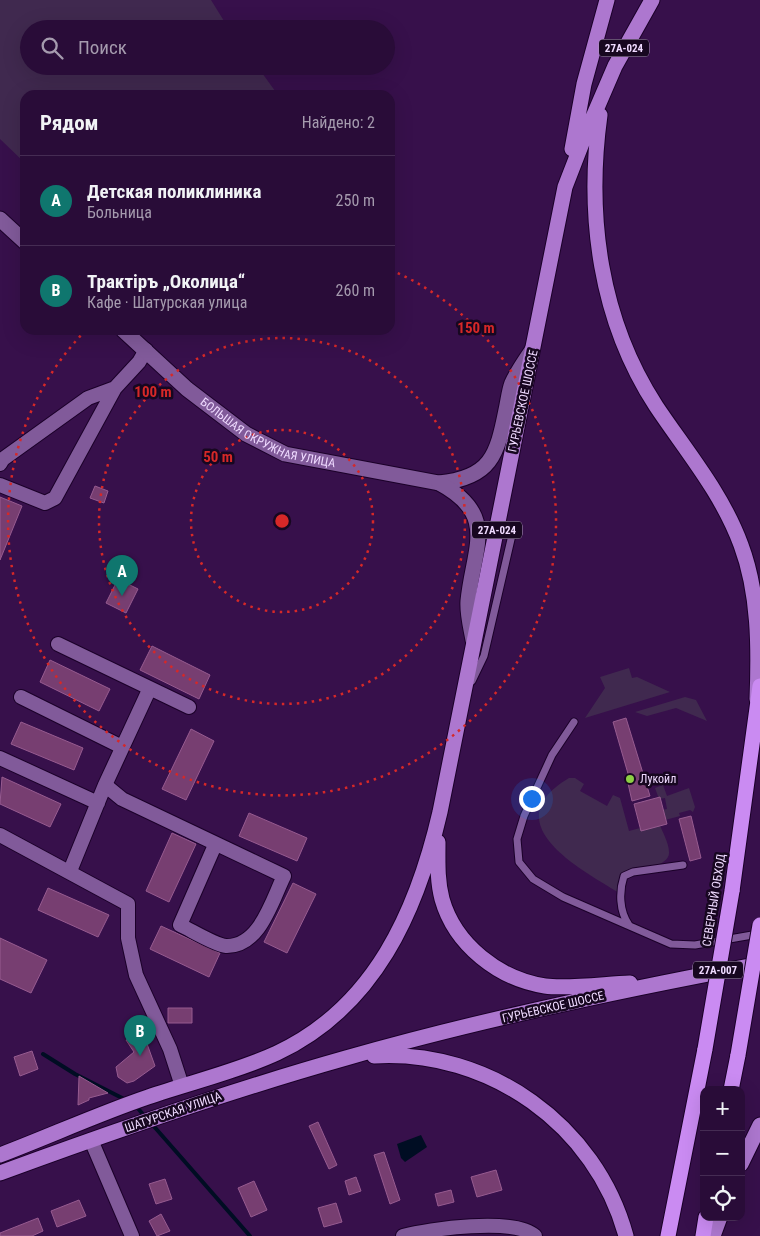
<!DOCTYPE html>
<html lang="ru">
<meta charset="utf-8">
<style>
:root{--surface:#290c38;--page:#351a43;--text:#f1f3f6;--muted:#a59bae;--line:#452c53;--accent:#0f766e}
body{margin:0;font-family:"Roboto Condensed",sans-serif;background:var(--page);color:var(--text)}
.controls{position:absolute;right:15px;bottom:15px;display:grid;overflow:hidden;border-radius:10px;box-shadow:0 5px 20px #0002}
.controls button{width:45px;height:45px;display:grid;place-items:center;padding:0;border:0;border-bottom:1px solid var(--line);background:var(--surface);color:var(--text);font:25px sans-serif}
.you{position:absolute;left:531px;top:798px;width:18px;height:18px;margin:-12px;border:4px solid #fff;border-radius:50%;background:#1a73e8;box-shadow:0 0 0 8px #1a73e833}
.badge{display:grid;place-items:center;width:32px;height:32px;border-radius:50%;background:var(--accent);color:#fff;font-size:16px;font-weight:700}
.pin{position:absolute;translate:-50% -41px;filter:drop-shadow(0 1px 2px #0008)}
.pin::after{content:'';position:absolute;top:26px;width:18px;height:15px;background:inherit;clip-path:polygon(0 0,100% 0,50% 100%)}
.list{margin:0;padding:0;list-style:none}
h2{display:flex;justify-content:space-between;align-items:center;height:65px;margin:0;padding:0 20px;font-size:21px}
h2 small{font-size:16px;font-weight:400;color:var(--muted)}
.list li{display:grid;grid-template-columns:32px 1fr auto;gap:15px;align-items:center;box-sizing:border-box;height:90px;padding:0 20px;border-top:1px solid var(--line)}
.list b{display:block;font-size:19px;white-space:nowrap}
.list p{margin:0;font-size:16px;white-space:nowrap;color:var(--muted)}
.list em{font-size:16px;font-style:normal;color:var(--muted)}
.icon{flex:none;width:28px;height:28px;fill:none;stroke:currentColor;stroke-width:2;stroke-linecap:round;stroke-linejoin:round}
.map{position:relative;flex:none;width:760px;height:1236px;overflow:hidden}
.search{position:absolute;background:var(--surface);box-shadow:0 5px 20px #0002;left:20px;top:20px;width:375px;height:55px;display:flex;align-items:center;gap:12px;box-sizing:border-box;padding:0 18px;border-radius:28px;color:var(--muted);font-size:19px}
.panel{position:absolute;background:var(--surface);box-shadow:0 5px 20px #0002;left:20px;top:90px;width:375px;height:245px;border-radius:15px}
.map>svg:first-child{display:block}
</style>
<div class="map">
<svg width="760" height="1236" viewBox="0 0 760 1236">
<rect width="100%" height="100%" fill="#37104b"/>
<path fill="#40294f" d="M 0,0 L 211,0 L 229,29 L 29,29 L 29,66 L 257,66 L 278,95 L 25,95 L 25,163 L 0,139 Z
M 629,668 L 632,678 L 637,677 L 670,692 L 585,718 L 605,688 L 600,677 Z
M 685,697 L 696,700 L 707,721 L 676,708 L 647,716 L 635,712 Z
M 569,778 L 575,778 L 584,784 L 580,791 L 607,806 L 613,795 L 620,798 L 629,831 L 659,823 C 662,831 669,843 669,852 C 670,867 639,869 629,869 L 621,894 C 580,869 493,823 569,778 Z
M 663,785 L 667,796 L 689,788 L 695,807 L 693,812 L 690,810 L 679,813 L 680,816 L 665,820 L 662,810 L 667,809 L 665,798 L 659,799 L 655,788 Z"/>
<path fill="#000d23" d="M 421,1135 L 427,1147 L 405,1162 L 401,1158 L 397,1144 Z"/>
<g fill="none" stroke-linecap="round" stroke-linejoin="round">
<path stroke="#000d23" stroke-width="4" d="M 43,1054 L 75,1074 L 126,1100
M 136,1106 L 146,1118
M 151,1123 L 250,1236"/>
</g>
<path fill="#773e71" stroke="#975b90" d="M 95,486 L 108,491 L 104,503 L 90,498 Z
M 0,497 L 22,506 L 0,560 Z
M 118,579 L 138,589 L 126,613 L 106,603 Z
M 152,646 L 210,675 L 199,699 L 140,670 Z
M 50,660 L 110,689 L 99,711 L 40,682 Z
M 626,718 L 650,796 L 632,801 L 627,779 L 629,777 L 613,722 Z
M 21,722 L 83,748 L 74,770 L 11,744 Z
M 191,729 L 214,741 L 186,800 L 162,789 Z
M 2,777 L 61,804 L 50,827 L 0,804 Z
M 660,797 L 667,824 L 641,831 L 634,804 Z
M 249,813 L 307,838 L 297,861 L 239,836 Z
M 691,816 L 701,858 L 690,861 L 679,819 Z
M 172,833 L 196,844 L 169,902 L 146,891 Z
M 293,883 L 316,894 L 287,953 L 264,942 Z
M 48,888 L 109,915 L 98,937 L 38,910 Z
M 161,926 L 220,953 L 209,977 L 150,949 Z
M 0,938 L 47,960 L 31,993 L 0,979 Z
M 168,1008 L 192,1008 L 192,1023 L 168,1023 Z
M 139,1036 L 141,1042 L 146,1041 L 155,1066 L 134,1081 L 127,1083 L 118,1077 L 116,1067 L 134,1052 L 126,1040 Z
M 32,1051 L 38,1069 L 20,1076 L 14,1057 Z
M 79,1076 L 108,1093 L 89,1098 L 89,1100 L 78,1105 Z
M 318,1122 L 337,1165 L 329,1169 L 309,1126 Z
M 384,1152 L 400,1200 L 390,1204 L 374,1155 Z
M 496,1170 L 502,1190 L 477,1197 L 471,1177 Z
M 356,1177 L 361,1191 L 349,1195 L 345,1181 Z
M 165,1179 L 172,1199 L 156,1204 L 149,1184 Z
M 254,1181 L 267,1210 L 251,1217 L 238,1188 Z
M 451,1190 L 454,1202 L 438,1206 L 435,1194 Z
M 79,1200 L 86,1216 L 57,1227 L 51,1211 Z
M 336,1203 L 342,1222 L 324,1227 L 318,1208 Z
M 161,1214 L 170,1231 L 157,1236 L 149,1221 Z
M 38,1218 L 43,1231 L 32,1236 L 0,1236 L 0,1233 Z"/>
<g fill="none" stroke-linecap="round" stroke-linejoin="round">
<g stroke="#1b0029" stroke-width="9">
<path id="lane" d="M 472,681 L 484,656 L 512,535
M 574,722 L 552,755 L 524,816 L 517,839 L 519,862 L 533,879 L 563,897 L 671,944 L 695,945 L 758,934
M 629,925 C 619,911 619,891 624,876 L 633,872 L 683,865"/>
</g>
<g stroke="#1b0029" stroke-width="16">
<path id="street" d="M 0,464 L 3,459 L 88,398 L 115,388
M 0,485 L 45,503 L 55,498 L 115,388 L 139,362 L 146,350
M 58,644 L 189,707
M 21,697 L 122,747
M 0,758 L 98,803
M 105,785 L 122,799 L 284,876 C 272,900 260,947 226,946 C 215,945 191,930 180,925 L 215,845
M 0,835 L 128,904 L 128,938 L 136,975 L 170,1049 L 182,1086
M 70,871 L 105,785 L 149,690
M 91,1140 L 132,1236
M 403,1236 C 429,1229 514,1217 535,1236"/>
</g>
<g stroke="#1b0029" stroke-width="17">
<g id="secondary">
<path d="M 0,219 L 25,242"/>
<path id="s1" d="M 123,330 L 187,389 L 246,434 L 285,454 L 439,483 C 491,478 497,455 506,410 C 508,401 509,391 512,383 C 517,372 525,361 532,350"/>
<path d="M 439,483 C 499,515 473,548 468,601 C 467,614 471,628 473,640"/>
</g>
</g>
<g stroke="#1b0029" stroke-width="17">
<path id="primary" d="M 600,115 C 586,216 600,320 656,406 C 686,451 722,493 741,545 C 759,593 759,648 757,699
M 572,149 L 584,84 L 607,0
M 438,842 C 438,861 437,880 442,899 C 455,945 499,979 545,986 C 568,989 605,984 630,983
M 374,1056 C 489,1049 596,1125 626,1236
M 0,1155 C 50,1136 98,1114 148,1097 C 191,1082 236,1072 277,1053 C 375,1007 417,911 440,812 L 565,187 L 584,138 L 615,66 L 652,0
M 741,1164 L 760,1125
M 0,1173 C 114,1131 229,1091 346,1058 C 482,1019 621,990 760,964
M 713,1236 L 720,1217"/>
</g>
<g stroke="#1b0029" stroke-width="17">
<path id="highway" d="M 732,891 L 760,686
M 731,1090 L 738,1055
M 668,1236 L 705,1049
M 703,1236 L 706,1217"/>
</g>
<use href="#lane" stroke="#815a9a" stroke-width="7"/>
<use href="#street" stroke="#815a9a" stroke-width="14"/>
<use href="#secondary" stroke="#815a9a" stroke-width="15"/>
<use href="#primary" stroke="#ad77cf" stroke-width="15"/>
<use href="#highway" stroke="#ca8bf2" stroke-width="15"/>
<g stroke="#1b0029" stroke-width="17" stroke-linecap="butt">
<path id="highway-bridge" d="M 705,1049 L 732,891
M 738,1055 L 760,925"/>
</g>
<use href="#highway-bridge" stroke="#ca8bf2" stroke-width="15"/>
</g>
<g fill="none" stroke="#d62828" stroke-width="2.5" stroke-dasharray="2.5 5">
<circle cx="282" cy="521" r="91"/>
<circle cx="282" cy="521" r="183"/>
<path d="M391 270A274 274 0 1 1 85 331"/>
</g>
<circle fill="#8dce44" stroke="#170720" stroke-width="2" cx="630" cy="779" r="5"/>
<g text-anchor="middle" stroke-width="5" stroke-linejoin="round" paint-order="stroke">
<g fill="#170720" stroke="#ae9bbc" stroke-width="1">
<rect x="599" y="39.5" width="50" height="17" rx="4"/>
<rect x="472" y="521.5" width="50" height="17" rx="4"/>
<rect x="693" y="961.5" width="50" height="17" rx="4"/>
</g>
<g font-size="11" font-weight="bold" fill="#efdaff">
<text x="624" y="52">27А-024</text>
<text x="497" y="534">27А-024</text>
<text x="718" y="974">27А-007</text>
</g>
<g font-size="12" fill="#efdaff" stroke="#170720">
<text transform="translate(523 401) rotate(-78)" y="4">ГУРЬЕВСКОЕ ШОССЕ</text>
<text dy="4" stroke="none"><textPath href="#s1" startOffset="181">БОЛЬШАЯ ОКРУЖНАЯ УЛИЦА</textPath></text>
<text transform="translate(714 900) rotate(-81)" y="4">СЕВЕРНЫЙ ОБХОД</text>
<text transform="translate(553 1007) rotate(-13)" y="4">ГУРЬЕВСКОЕ ШОССЕ</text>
<text transform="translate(173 1112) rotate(-19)" y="4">ШАТУРСКАЯ УЛИЦА</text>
</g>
<g font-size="12" fill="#efdaff" stroke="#170720" text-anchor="start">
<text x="640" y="783">Лукойл</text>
</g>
</g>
<circle cx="282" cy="521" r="8" fill="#d62828" stroke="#170720" stroke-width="2.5"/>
<g font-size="15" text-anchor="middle" font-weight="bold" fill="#d62828" stroke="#170720" stroke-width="5" stroke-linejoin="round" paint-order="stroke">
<text x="476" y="333">150 m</text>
<text x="153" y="397">100 m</text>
<text x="218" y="462">50 m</text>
</g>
</svg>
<div class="controls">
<button>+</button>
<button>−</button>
<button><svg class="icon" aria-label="locate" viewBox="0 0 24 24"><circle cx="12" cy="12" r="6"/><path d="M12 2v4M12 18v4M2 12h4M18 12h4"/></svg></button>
</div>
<div class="you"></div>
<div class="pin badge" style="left:122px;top:596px">A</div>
<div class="pin badge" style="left:140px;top:1056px">B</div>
<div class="search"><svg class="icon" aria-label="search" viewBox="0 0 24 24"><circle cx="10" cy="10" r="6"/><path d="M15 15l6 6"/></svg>Поиск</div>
<section class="panel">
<h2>Рядом<small>Найдено: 2</small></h2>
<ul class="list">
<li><span class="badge">A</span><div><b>Детская поликлиника</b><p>Больница</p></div><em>250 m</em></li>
<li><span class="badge">B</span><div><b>Трактiръ „Околица“</b><p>Кафе · Шатурская улица</p></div><em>260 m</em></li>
</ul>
</section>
</div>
